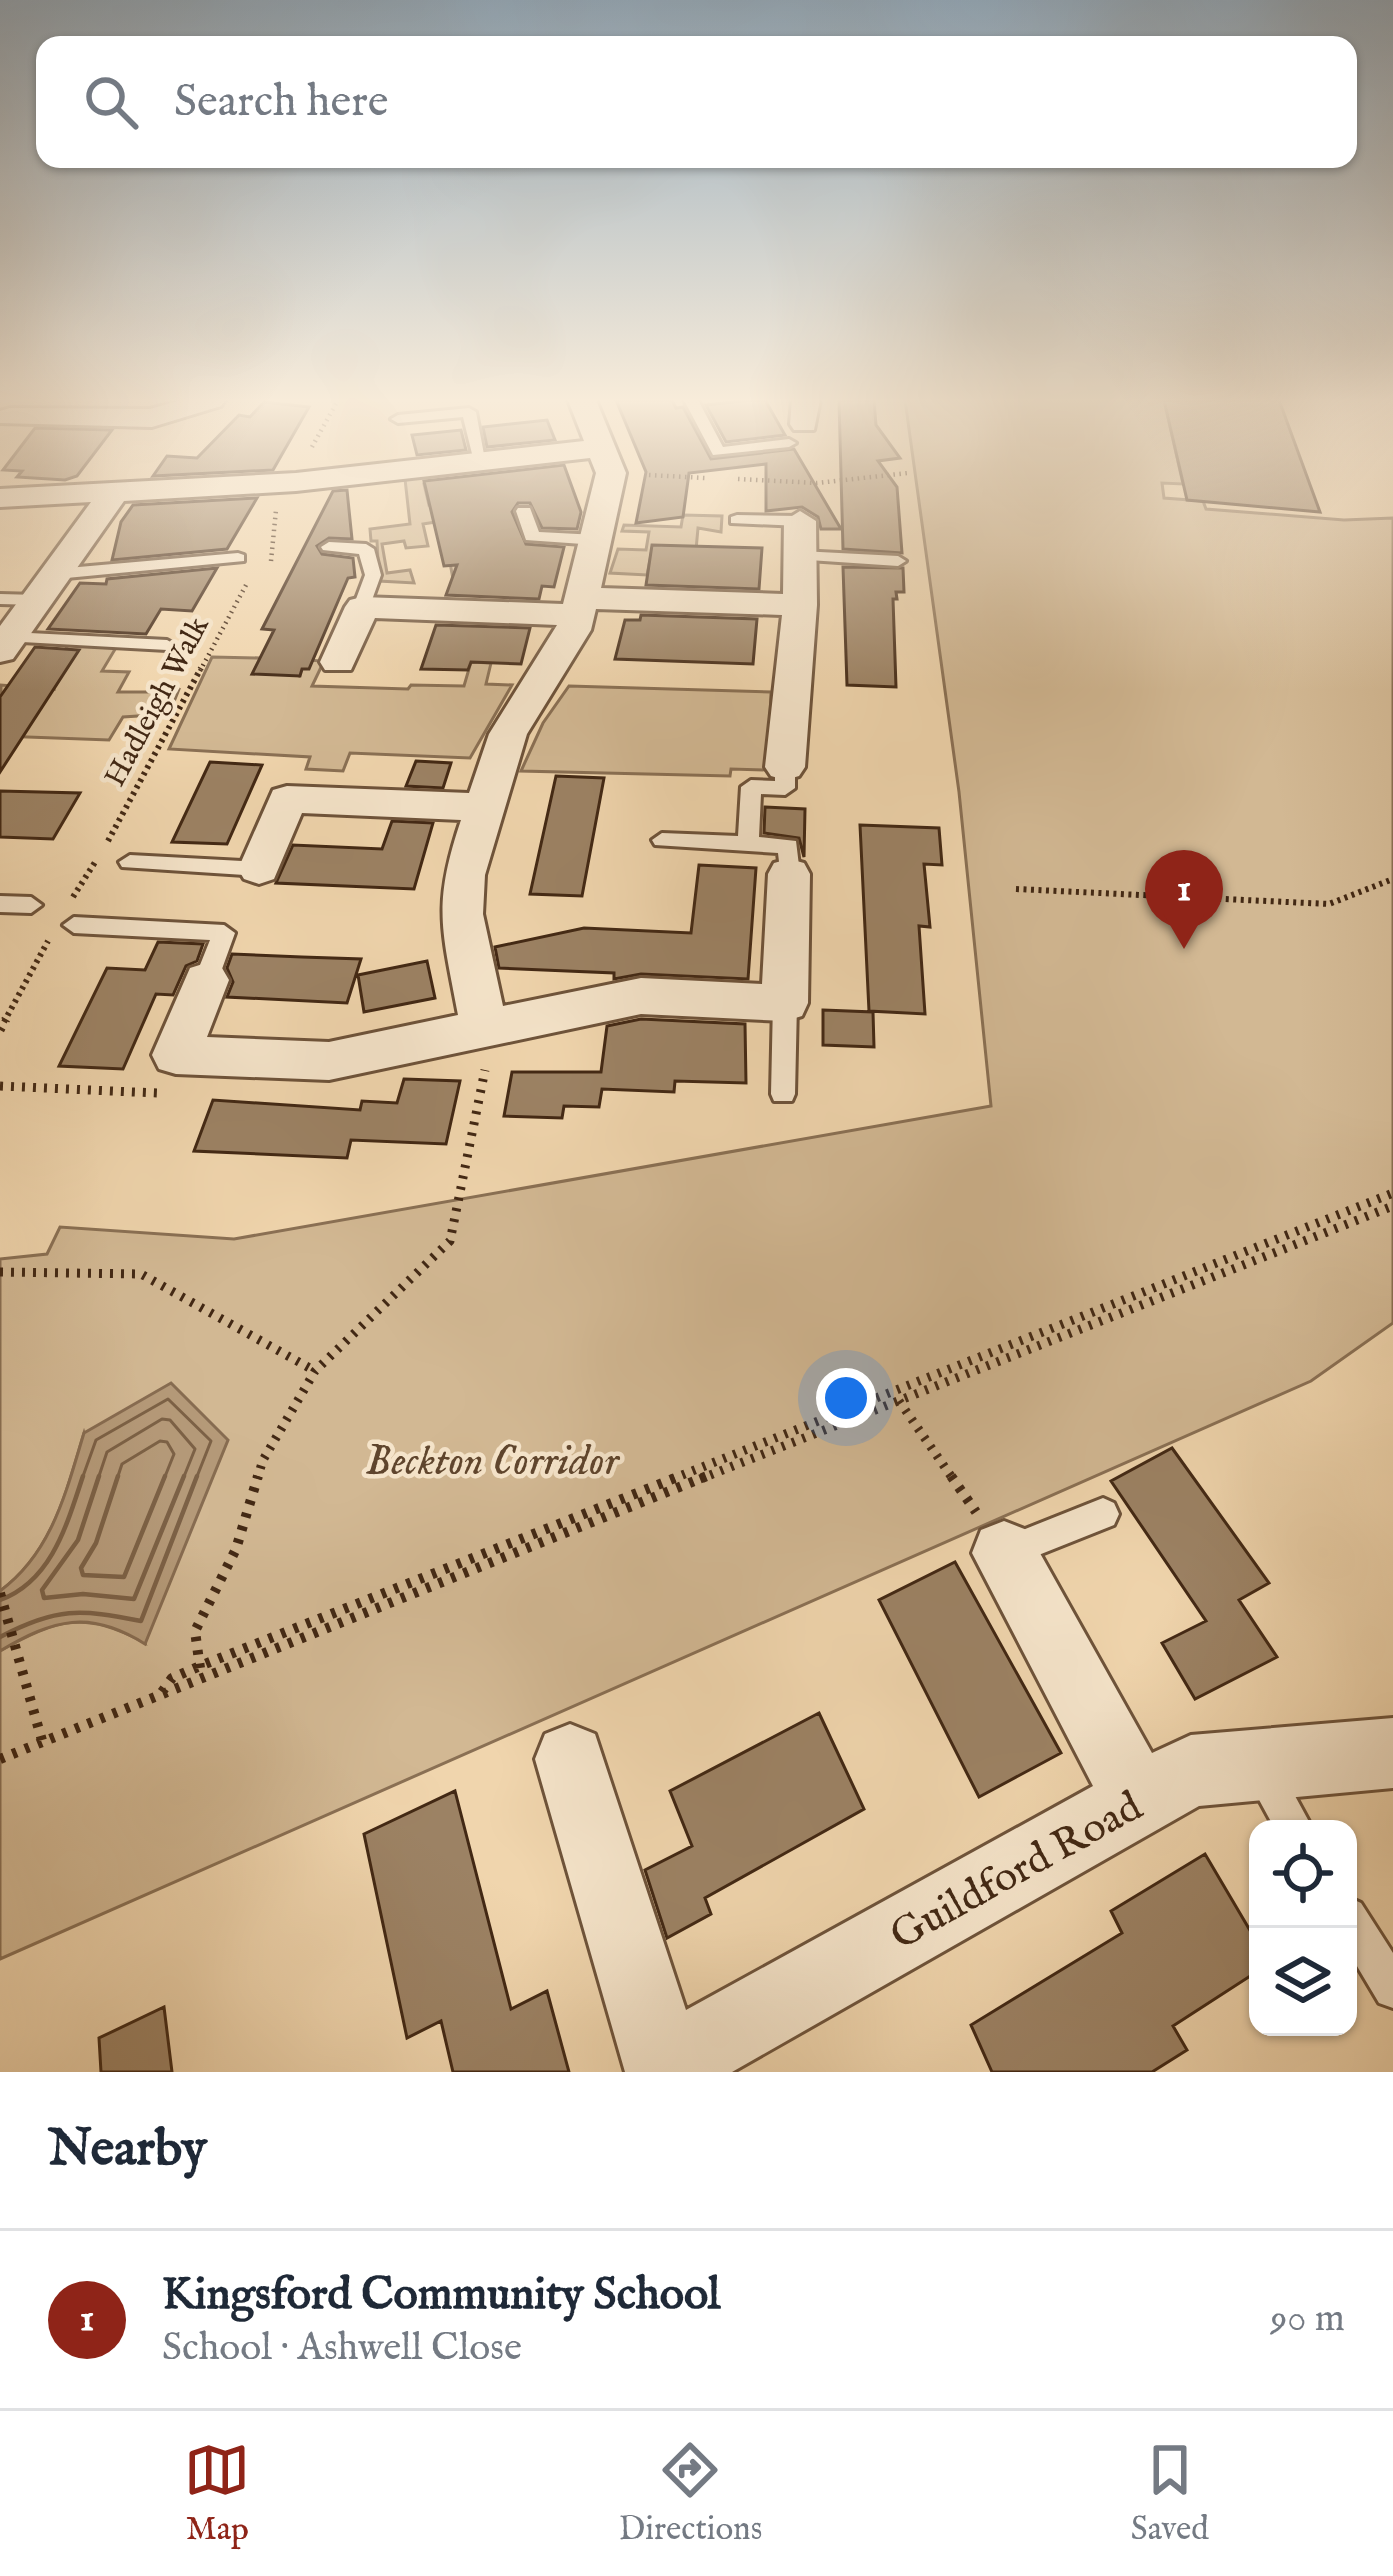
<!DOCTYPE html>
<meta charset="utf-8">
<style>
:root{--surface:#fff;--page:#f2f2f3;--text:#1f2937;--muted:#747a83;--line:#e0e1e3;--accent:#8f2418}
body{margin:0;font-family:"IM FELL English",serif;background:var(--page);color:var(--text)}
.controls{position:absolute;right:36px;bottom:36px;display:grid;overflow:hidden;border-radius:24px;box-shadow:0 3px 9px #0004}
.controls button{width:108px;height:108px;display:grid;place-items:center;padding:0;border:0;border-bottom:3px solid var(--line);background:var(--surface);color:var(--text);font:60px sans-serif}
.you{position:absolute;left:846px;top:1398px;width:42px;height:42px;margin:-30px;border:9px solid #fff;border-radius:50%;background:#1a73e8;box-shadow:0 0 0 18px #1a73e833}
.badge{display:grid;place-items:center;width:78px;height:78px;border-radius:50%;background:var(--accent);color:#fff;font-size:39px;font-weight:700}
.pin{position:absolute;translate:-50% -99px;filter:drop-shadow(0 3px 6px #0008)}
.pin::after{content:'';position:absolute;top:63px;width:42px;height:36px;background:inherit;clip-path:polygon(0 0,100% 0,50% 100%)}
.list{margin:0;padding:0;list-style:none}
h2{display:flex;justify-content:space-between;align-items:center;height:156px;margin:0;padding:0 48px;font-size:51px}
h2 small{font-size:39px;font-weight:400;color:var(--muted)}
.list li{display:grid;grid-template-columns:78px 1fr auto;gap:36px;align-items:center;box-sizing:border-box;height:180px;padding:0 48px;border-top:3px solid var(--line)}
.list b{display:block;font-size:45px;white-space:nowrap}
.list p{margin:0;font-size:39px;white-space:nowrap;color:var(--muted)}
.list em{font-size:39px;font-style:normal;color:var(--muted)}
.icon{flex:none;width:66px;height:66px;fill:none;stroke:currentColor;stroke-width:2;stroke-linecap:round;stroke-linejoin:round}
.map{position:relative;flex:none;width:1393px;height:2072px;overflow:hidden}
.search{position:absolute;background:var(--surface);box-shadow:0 3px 9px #0004;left:36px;right:36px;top:36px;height:132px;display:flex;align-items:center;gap:30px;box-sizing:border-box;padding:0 42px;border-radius:24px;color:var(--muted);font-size:45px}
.sheet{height:336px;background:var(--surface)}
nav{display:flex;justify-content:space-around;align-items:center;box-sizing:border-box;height:168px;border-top:3px solid var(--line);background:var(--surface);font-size:33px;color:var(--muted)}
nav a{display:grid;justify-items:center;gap:6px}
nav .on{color:var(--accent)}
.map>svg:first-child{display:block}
</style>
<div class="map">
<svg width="1393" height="2072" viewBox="0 0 1393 2072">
<rect width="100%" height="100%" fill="#f0d5ad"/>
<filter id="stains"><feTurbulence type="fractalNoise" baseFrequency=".00167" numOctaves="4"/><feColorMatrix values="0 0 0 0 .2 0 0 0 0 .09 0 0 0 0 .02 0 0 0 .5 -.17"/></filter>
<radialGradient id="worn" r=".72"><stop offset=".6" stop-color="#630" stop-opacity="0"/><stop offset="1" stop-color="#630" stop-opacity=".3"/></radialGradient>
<path fill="#d2b893" stroke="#8a7054" stroke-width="3" d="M 905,400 L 1164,400 L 1183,484 L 1162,483 L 1164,498 L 1203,501 L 1206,509 L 1344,520 L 1393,518 L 1393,1323 L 1311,1381 L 0,1959 L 0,1651 C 58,1618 86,1611 145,1643 L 84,1433 C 66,1492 52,1553 0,1591 L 0,1259 L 47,1254 L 60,1227 L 234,1239 L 991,1106 L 959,792 Z
M 447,475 L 449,481 L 424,484 L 429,505 L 490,495 L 454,584 L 442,521 L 423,524 L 428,546 L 406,548 L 404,541 L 382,544 L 387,573 L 410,570 L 414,583 L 379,581 L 377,541 L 371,541 L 370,529 L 410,524 L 405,479 Z
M 683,515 L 722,516 L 721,532 L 698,528 L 696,550 L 652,549 L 647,575 L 610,573 L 618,549 L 646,550 L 649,532 L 622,531 L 624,525 L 681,527 Z
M 69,644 L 117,646 L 102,671 L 129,672 L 118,692 L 163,692 L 168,684 L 179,689 L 169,714 L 123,717 L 109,740 L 0,736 L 1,685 L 54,689 L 51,670 Z
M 212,657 L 260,658 L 299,676 L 306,660 L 324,661 L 312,686 L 408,689 L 411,685 L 464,686 L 471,662 L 491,663 L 486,684 L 512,685 L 470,758 L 350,753 L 343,771 L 306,769 L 310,757 L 169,749 Z
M 569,686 L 771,692 L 768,770 L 731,769 L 730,776 L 521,771 L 543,723 Z"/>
<path fill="#b59a79" stroke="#876c51" stroke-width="3" d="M 171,1383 L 228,1440 L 145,1644 C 90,1609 54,1619 0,1651 L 0,1591 C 52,1553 66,1492 84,1433 Z"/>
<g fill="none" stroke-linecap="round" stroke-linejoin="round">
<path stroke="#7c6146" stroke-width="3" d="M 82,1479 L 96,1440 L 168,1399 L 211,1441 L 196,1479
M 98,1479 L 107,1452 L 162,1419 L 170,1420 L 195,1449 L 183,1479
M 117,1479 L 122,1464 L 160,1441 L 167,1442 L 174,1454 L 164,1479"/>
<path stroke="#7c6146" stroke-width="4.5" d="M 99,1476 L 78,1540 L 42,1590 L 44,1598 L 83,1594 L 134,1599 L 184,1476
M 118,1476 L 96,1543 L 81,1568 L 83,1575 L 124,1577 L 165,1476
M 0,1600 C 52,1581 67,1524 83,1476
M 0,1637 C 57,1607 80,1609 141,1621 L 197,1476"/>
</g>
<path fill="#9c8264" stroke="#422814" stroke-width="3" d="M 616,400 L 672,400 L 676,408 L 683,407 L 711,459 L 794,449 L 841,529 L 821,529 L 818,517 L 802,507 L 766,511 L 766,464 L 689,473 L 683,517 L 636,523 L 646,472 Z
M 751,400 L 765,400 L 785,435 L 726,442 L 706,405 Z
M 839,400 L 874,400 L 876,425 L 900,458 L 878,461 L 897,487 L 902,553 L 843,549 Z
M 1164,400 L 1279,400 L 1320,512 L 1187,500 Z
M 264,402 L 309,407 L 273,470 L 153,476 L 167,456 L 197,458 L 239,415 L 250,417 Z
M 547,420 L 555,440 L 487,447 L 483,427 Z
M 35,428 L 112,430 L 77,476 L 65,480 L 17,477 L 22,471 L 3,470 Z
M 461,430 L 466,450 L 417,455 L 412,435 Z
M 564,465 L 581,512 L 577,529 L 542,528 L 530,503 L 518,503 L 512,512 L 526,544 L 564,547 L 554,587 L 542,586 L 539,599 L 446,595 L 457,565 L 444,566 L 424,481 Z
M 347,490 L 352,539 L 329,538 L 317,546 L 322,554 L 353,558 L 355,577 L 348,578 L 309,669 L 302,669 L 300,676 L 252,674 L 274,630 L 262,629 L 333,491 Z
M 257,498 L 227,549 L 112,560 L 121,522 L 133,505 Z
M 652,545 L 762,548 L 759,589 L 646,585 Z
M 843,567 L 903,568 L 904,592 L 896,592 L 897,599 L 893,599 L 896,687 L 847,685 Z
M 217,568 L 192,611 L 161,609 L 146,634 L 48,629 L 80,583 L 106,584 L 107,579 Z
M 641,615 L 757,619 L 753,664 L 615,659 L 625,620 L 640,620 Z
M 436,625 L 530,628 L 521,664 L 471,662 L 468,670 L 421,669 Z
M 35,647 L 79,650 L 0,772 L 0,697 Z
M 416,761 L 451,763 L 443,788 L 406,786 Z
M 210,762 L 262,765 L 227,844 L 172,842 Z
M 556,776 L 604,778 L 582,896 L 530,894 Z
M 0,791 L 80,793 L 53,839 L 0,837 Z
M 765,807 L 805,809 L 804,857 L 799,838 L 764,833 Z
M 392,821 L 433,823 L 414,889 L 276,883 L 293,845 L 382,849 Z
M 860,825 L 939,828 L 942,865 L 924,864 L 930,927 L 919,926 L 925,1014 L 869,1011 Z
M 699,865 L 756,868 L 748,979 L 641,974 L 614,979 L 614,973 L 499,968 L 495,947 L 584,928 L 691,933 Z
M 158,942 L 203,944 L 197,961 L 186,966 L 173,995 L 156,994 L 123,1069 L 59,1066 L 107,968 L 145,970 Z
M 232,954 L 302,957 L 361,959 L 347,1003 L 227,997 L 233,982 L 227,968 Z
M 427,961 L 435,998 L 364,1012 L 358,975 Z
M 823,1010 L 873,1012 L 874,1047 L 823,1045 Z
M 641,1019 L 745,1024 L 746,1083 L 675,1081 L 674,1092 L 602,1089 L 599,1107 L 564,1106 L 562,1118 L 504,1116 L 512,1072 L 601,1072 L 607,1026 Z
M 404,1079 L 460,1081 L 446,1144 L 351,1140 L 347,1158 L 194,1151 L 213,1100 L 360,1110 L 362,1101 L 397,1103 Z
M 1172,1448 L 1269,1583 L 1239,1600 L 1277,1657 L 1195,1699 L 1162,1643 L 1206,1621 L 1111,1481 Z
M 955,1562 L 1061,1753 L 979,1797 L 879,1600 Z
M 819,1713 L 864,1809 L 705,1898 L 711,1914 L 667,1938 L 645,1870 L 692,1846 L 670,1791 Z
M 455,1791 L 511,2009 L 547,1991 L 569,2072 L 453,2072 L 441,2021 L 407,2038 L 364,1834 Z
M 1205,1854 L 1258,1944 L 1258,1971 L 1173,2026 L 1187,2050 L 1152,2072 L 992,2072 L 971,2025 L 1122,1933 L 1111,1911 Z
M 164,2007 L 172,2072 L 101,2072 L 99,2038 Z"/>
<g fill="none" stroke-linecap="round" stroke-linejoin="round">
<g stroke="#6e533a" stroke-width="6">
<path id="lane" d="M 684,400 L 698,400 L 723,447 L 789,439 L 796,443 L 789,447 L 713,455 Z
M 469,408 L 476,412 L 486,465 L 474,462 L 463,417 L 398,423 L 391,419 L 398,415 Z
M 518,508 L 530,508 L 539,532 L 597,535 L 605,540 L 597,545 L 526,540 L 516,511 Z
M 737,515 L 800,516 L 808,521 L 800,526 L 731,523 L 731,517 Z
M 329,542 L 366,544 L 374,549 L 381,575 L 368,611 L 353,607 L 365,575 L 359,554 L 323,550 L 321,547 Z
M 800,551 L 898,556 L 906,561 L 898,566 L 794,559 L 794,553 Z
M 238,553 L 244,555 L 244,561 L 56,579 L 48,574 L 56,569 Z
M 0,594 L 37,595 L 46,600 L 37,605 L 0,604 Z
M 10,632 L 167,640 L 176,645 L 167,650 L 4,641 L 1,637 Z
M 785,761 L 795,767 L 795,788 L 785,795 L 761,794 L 759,837 L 796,841 L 800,874 L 797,879 L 781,879 L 778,853 L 655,845 L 652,840 L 662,833 L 738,836 L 741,787 L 751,780 L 775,781 L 775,767 Z
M 130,855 L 259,862 L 270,869 L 259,876 L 122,867 L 119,862 Z
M 0,896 L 31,897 L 42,905 L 31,913 L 0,912 Z
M 74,917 L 224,925 L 235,933 L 218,980 L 206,989 L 194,980 L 210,940 L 74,933 L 63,925 Z
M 785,994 L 797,1003 L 795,1094 L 792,1101 L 774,1101 L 771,1094 L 773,1003 Z
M 1103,1498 L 1114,1503 L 1119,1514 L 1114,1525 L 1006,1568 L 995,1563 L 990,1552 L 995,1541 Z
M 1263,1756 L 1276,1761 L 1313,1829 L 1275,1829 L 1245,1774 L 1250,1761 Z
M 1348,1897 L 1361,1903 L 1393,1953 L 1393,2008 L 1379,2003 L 1348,1951 Z"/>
</g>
<g stroke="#6e533a" stroke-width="6">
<path id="street" d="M 182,400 L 225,400 L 221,406 L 152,427 L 0,423 L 0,411 L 10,408 L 150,409 Z
M 568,400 L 596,400 L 626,473 L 601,588 L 783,594 L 784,521 L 800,511 L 816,521 L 817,605 L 805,767 L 799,776 L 785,780 L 771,776 L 765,767 L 782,615 L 596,609 L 591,630 L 527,734 L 485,875 L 483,914 L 503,1006 L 641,978 L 762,984 L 768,874 L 774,863 L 789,859 L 804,863 L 810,874 L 808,1003 L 802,1016 L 785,1021 L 641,1014 L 329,1080 L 176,1074 L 159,1069 L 152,1055 L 190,968 L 206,963 L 222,968 L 229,980 L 207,1037 L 329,1042 L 458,1015 C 442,929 432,906 461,820 L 302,813 L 274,879 L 259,884 L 244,879 L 238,869 L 273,790 L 287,786 L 469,793 L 489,734 L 557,625 L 375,618 L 351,670 L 325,670 L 320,662 L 345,607 L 350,600 L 362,597 L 563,604 L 596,473 L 590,458 L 296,491 L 124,501 L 13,659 L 0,662 L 0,626 L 91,502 L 0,507 L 0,489 L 296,473 L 584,441 Z
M 792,400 L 820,400 L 814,430 L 794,430 L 790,424 Z
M 1004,1521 L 1027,1530 L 1152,1753 L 1191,1735 L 1393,1718 L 1393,1788 L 1199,1806 L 732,2072 L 625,2072 L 535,1759 L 545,1734 L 570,1724 L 595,1734 L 686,2010 L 1093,1786 L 972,1553 L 981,1530 Z"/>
</g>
<path stroke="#422814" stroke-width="4.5" stroke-dasharray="1.5 4.5" stroke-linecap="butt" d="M 312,447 L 338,400
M 649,475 L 705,478
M 738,479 L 817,483 L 908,473
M 271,561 L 276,510
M 200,671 L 246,585"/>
<path stroke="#422814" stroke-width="6" stroke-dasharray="3 4.5" stroke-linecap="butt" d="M 108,841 L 201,668
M 1016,889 L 1329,904 L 1393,879
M 73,897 L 97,859
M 4,1022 L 48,941"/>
<path stroke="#422814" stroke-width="9" stroke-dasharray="3 8" stroke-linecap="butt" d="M 0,1030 L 6,1019
M 0,1086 L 157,1093
M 0,1272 L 141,1274 L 315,1371
M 899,1401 L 953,1479
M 257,1479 L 263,1460 L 315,1371 L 450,1241 L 485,1070
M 672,1479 L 1393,1193
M 700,1479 L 1393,1206"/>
<path stroke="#422814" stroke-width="10" stroke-dasharray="4.5 9" stroke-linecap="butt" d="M 951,1476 L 976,1512
M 0,1593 L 43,1744
M 200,1668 L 195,1631 L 236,1549 L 258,1476
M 162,1692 L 172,1678 L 200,1666 L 680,1476
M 0,1759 L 707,1476"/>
<use href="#lane" fill="#f5e4ca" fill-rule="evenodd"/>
<use href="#street" fill="#f5e4ca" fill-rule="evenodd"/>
</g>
<linearGradient id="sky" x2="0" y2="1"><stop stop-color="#93aabc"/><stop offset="0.58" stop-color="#f8ecda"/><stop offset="1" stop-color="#f8ecda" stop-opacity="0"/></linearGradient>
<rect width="1393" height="690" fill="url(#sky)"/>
<g text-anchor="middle" stroke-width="9" stroke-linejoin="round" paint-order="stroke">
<g font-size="30" fill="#422814" stroke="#f5e4ca">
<text transform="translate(156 701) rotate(-62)" y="10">Hadleigh Walk</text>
</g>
<g font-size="42" font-style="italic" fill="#5f452d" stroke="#f5e4ca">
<text x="492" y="1474">Beckton Corridor</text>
</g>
<g font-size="42" fill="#422814" stroke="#f5e4ca">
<text transform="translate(1015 1869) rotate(-29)" y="15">Guildford Road</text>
</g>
</g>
<rect width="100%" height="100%" filter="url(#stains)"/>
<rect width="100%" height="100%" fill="url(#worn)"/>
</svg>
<div class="controls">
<button><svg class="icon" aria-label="locate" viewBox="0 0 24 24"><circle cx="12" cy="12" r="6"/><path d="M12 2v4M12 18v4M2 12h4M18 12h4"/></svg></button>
<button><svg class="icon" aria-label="layers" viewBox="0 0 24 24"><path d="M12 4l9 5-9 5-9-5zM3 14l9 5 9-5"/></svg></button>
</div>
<div class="you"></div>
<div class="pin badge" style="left:1184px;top:949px">1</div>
<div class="search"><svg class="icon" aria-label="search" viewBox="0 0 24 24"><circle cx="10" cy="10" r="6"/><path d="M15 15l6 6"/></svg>Search here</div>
</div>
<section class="sheet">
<h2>Nearby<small></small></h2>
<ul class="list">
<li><span class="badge">1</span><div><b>Kingsford Community School</b><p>School · Ashwell Close</p></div><em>90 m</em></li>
</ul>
</section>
<nav>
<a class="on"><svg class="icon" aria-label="map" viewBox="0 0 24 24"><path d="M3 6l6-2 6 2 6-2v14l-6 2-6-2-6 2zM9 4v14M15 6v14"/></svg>Map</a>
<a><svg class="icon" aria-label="directions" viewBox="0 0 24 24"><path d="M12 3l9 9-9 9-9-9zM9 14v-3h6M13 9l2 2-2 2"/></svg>Directions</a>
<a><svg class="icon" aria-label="saved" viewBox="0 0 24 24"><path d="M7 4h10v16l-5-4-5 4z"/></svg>Saved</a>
</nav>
